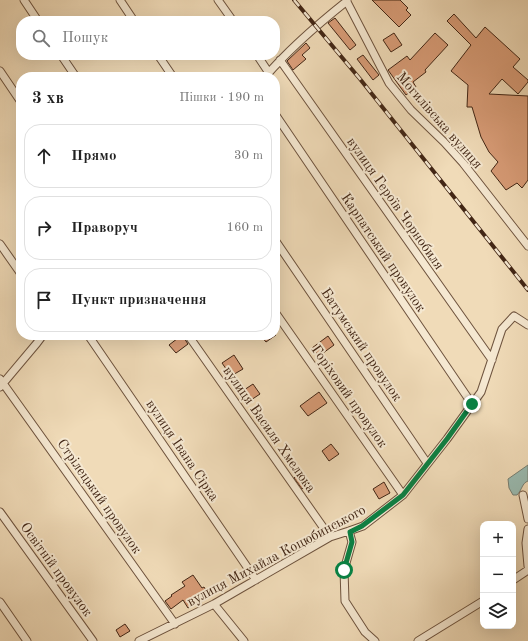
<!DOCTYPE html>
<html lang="uk">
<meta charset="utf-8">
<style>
:root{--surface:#fff;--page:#f6f6f6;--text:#222;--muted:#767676;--line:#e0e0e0}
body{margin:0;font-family:"Old Standard TT",serif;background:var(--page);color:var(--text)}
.controls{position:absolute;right:12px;bottom:12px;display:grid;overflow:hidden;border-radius:8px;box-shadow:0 4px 16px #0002}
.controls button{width:36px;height:36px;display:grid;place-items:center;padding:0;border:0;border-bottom:1px solid var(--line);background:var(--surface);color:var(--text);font:20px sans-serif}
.stop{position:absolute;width:12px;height:12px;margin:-9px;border:3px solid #0b8043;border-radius:50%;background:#fff}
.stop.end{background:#0b8043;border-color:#fff;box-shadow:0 1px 4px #0008}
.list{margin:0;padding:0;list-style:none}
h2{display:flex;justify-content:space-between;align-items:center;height:52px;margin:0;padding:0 16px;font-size:17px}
h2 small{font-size:13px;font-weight:400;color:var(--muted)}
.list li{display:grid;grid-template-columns:26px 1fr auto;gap:12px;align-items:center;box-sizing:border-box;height:64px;margin:0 8px 8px;padding:0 8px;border:1px solid var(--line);border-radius:16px}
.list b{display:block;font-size:15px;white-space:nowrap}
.list em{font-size:13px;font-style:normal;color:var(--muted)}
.icon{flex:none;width:22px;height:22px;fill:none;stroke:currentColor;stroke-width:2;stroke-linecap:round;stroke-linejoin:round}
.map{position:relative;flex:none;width:528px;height:641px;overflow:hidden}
.search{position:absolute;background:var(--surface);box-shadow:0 4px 16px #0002;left:16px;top:16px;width:264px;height:44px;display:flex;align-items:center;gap:10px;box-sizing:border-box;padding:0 14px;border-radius:16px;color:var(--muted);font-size:15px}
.panel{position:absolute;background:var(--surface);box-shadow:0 4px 16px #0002;left:16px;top:72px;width:264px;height:268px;border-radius:16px}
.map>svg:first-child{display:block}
</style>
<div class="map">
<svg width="528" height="641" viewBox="0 0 528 641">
<rect width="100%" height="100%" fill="#f0dbb8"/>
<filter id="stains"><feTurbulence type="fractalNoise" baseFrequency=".005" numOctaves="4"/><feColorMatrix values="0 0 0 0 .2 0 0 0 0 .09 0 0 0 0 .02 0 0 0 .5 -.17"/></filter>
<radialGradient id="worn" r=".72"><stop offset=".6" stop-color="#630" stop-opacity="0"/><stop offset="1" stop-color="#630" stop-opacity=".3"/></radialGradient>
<path fill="#9abbb1" stroke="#777f73" d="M 528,465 L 528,481 C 522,483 522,490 517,495 L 513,495 L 509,488 L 508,479 Z"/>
<path fill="#d89c77" stroke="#422615" d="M 372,0 L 400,0 L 408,8 L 406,10 L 411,15 L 399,27 Z
M 454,14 L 476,38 L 485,27 L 520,59 L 513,67 L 528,80 L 528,82 L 518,94 L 502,79 L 489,94 L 528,96 L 528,180 L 522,188 L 517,183 L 506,190 L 491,171 L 498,162 L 489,152 L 481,137 L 472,107 L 467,107 L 468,85 L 451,71 L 471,45 L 447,21 Z
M 335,18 L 356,45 L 350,50 L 328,23 Z
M 394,33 L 402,45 L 391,52 L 383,40 Z
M 435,33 L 448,45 L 425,70 L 426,72 L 413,82 L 416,87 L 406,95 L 388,70 L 407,56 L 410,60 Z
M 306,43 L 310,48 L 302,55 L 306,59 L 293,70 L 287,61 Z
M 363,55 L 379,75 L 373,80 L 357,59 Z
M 182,335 L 188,344 L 176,353 L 169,345 Z
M 260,335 L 276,335 L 266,342 Z
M 328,336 L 334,345 L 319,356 L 312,348 Z
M 234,355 L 243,369 L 231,376 L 222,363 Z
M 253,384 L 260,394 L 248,402 L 241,392 Z
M 319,392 L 327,403 L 308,416 L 300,406 Z
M 331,444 L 339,454 L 329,461 L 322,451 Z
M 299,474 L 307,485 L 302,489 L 294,478 Z
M 384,482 L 390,493 L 379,499 L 373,489 Z
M 193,575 L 202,588 L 204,587 L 210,596 L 200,603 L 199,601 L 188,608 L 183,600 L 171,609 L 165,601 L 172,596 L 171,595 L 185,586 L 182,582 Z
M 125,624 L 130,631 L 120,637 L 116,630 Z"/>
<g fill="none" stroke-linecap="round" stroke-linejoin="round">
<g stroke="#6e533e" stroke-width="9">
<path id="street" d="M 24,0 L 38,21
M 120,0 L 134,21
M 218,0 L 233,21
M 346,0 L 389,83 L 411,110 L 444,142 L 463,163 L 528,246
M 61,55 L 76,77
M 158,55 L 173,77
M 257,55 L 269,73
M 280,60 L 492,360
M 0,71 L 21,102
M 265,77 C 290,48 318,24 347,1
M 275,114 L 472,404
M 275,240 L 427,463
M 0,244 L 21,274
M 275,312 L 403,495
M 88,335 L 256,580
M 188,335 L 330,537
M 0,379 L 175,624
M 0,387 L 37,343 L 43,335
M 523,495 L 528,519
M 0,512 L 93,641
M 528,529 L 526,543 L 528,566
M 349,531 L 352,542 L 344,570 L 345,601 L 365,632 L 375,641
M 513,580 L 528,570
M 0,602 L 27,641
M 214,604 L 244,641
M 139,641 L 214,604 L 330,537 L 349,531 L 363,526 L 403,495 L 447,439 L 481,392 L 502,329 L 514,316 L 528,325
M 418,641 L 483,601"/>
</g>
<use href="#street" stroke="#f5e8d1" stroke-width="7"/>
<g stroke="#422615" stroke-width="4">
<path id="rail" d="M 294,0 L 360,79 L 528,290"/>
</g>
<use href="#rail" stroke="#f5e8d1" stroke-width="2.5" stroke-dasharray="8" stroke-linecap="butt"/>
</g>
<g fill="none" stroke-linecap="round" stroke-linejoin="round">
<path stroke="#0b8043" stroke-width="5" d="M 344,570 L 352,542 L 350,532 L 362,526 L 403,495 L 447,439 L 472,404"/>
</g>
<g text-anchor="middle" stroke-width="4" stroke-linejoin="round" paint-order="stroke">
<g font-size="14" fill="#422615" stroke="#f5e8d1">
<text transform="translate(440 120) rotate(49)" y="5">Могилівська вулиця</text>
<text transform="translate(396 203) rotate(55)" y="5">вулиця Героїв Чорнобиля</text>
<text transform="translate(384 252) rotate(56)" y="5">Карпатський провулок</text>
<text transform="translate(362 344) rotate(56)" y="5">Батумський провулок</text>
<text transform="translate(350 396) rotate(55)" y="5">Горіховий провулок</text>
<text transform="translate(270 429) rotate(55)" y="5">вулиця Василя Хмелюка</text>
<text transform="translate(183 450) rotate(56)" y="5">вулиця Івана Сірка</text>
<text transform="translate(100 496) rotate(55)" y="5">Стрілецький провулок</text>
<text transform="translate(276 555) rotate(-28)" y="5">вулиця Михайла Коцюбинського</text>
<text transform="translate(57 569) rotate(54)" y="5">Освітній провулок</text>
</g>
</g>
<rect width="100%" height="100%" filter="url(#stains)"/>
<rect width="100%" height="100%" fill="url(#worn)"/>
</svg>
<div class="controls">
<button>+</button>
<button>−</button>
<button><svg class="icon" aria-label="layers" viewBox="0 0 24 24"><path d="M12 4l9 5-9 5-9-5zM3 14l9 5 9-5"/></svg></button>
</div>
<div class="stop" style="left:344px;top:570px"></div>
<div class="stop end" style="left:472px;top:404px"></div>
<div class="search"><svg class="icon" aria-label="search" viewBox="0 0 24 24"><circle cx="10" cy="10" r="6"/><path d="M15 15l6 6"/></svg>Пошук</div>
<section class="panel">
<h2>3 хв<small>Пішки · 190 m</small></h2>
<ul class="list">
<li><svg class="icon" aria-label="ahead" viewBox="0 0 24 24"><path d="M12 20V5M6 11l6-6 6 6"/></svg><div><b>Прямо</b></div><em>30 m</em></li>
<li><svg class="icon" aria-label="right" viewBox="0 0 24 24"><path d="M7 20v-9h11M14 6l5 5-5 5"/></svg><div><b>Праворуч</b></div><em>160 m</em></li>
<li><svg class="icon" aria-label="arrive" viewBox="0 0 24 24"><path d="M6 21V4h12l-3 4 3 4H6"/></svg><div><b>Пункт призначення</b></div></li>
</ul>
</section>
</div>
